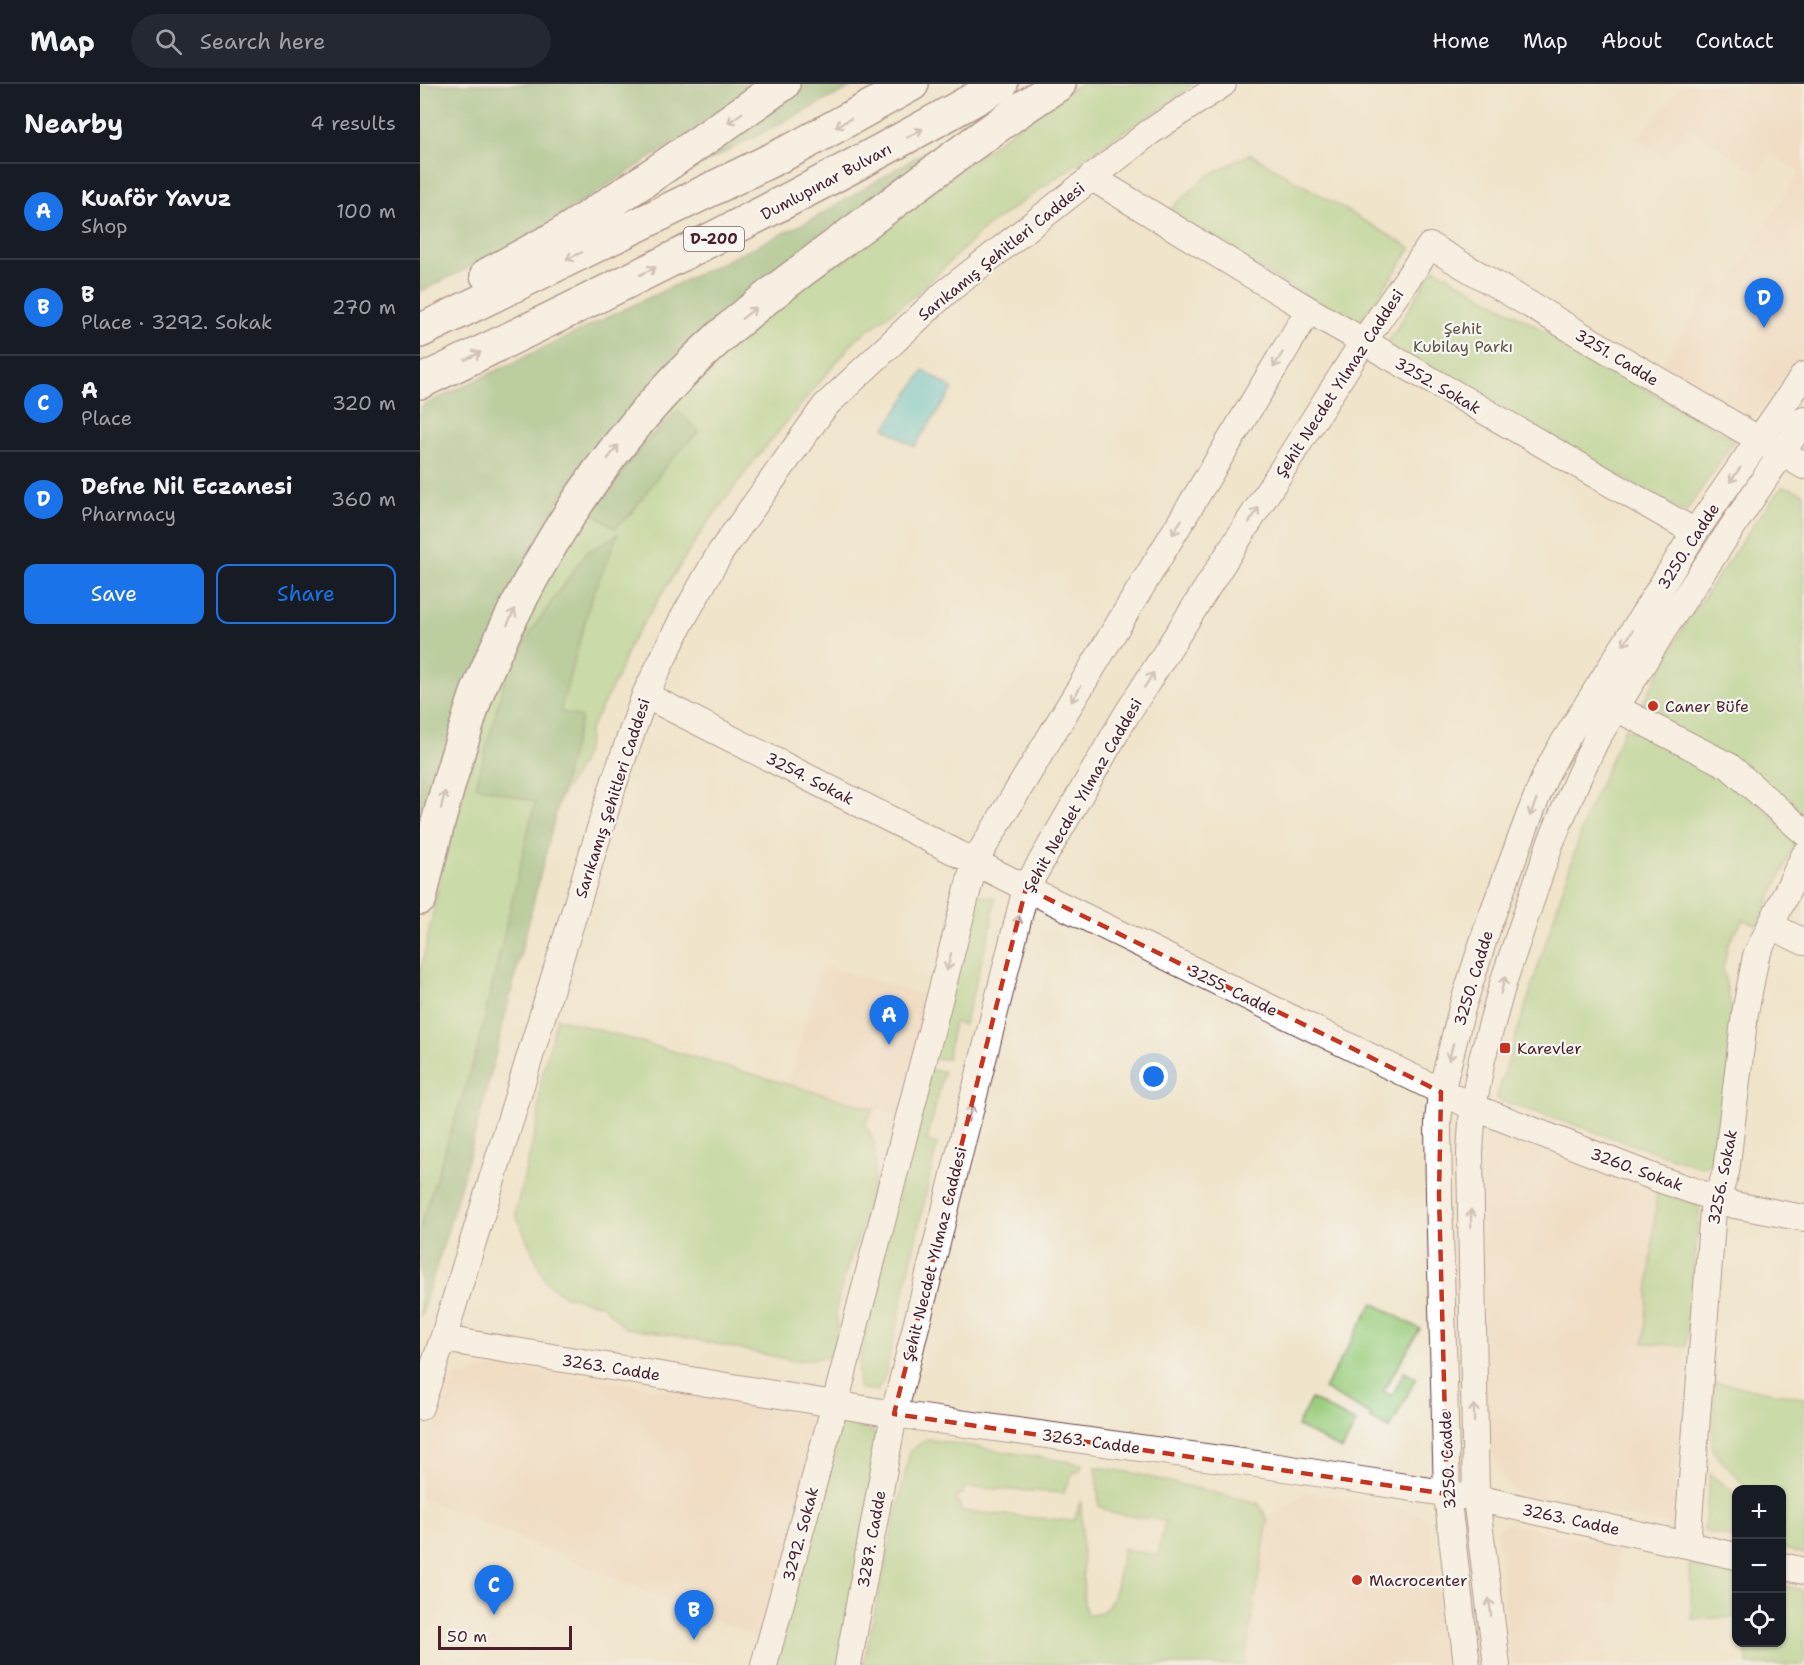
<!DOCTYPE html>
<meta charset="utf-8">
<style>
:root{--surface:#171b24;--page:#242831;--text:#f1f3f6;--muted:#9ea1a6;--line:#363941;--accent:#1a73e8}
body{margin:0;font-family:"Shantell Sans",sans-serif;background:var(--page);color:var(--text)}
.controls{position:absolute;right:18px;bottom:18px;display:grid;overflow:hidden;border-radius:12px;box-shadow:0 2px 4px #0004}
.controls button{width:54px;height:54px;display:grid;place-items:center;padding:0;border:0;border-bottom:2px solid var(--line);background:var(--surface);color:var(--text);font:30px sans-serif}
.scale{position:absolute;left:18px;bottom:15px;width:134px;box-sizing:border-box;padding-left:6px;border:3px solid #4a1f2b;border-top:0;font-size:16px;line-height:21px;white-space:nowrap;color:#4a1f2b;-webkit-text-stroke:4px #f6f6f2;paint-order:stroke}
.you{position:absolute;left:734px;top:993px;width:21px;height:21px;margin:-15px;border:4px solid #fff;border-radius:50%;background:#1a73e8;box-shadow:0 0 0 9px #1a73e833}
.badge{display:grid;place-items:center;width:39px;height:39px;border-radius:50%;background:var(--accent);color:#fff;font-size:20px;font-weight:700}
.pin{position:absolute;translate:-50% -50px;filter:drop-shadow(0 2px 3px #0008)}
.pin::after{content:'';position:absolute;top:32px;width:21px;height:18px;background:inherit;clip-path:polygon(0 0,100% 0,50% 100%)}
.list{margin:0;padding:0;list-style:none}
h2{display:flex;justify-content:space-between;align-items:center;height:78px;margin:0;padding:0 24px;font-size:26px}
h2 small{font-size:20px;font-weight:400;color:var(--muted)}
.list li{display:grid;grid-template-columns:39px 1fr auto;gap:18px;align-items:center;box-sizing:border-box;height:96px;padding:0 24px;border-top:2px solid var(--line)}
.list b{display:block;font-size:22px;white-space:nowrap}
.list p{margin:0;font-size:20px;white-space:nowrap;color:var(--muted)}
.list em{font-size:20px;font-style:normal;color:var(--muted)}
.actions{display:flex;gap:12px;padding:18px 24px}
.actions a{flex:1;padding:14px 0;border:2px solid var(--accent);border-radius:12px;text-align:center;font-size:21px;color:var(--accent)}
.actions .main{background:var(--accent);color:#fff}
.icon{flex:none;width:33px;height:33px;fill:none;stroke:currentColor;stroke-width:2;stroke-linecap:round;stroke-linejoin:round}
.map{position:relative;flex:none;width:1384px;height:1581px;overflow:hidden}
header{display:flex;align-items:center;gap:36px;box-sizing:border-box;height:84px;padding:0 30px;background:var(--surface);border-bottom:2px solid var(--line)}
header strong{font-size:28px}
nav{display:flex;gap:33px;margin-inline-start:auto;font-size:21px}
.search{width:420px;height:54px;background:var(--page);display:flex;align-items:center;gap:15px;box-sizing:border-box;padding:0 21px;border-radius:33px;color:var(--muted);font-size:22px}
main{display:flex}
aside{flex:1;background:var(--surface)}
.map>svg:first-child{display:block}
</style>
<header>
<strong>Map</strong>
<div class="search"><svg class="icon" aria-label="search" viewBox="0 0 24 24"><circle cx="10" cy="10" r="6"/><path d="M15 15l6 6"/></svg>Search here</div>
<nav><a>Home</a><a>Map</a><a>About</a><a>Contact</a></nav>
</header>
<main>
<aside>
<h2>Nearby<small>4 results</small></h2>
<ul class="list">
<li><span class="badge">A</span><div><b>Kuaför Yavuz</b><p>Shop</p></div><em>100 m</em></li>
<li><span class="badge">B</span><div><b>B</b><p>Place · 3292. Sokak</p></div><em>270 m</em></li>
<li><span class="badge">C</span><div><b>A</b><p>Place</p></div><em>320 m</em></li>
<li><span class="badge">D</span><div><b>Defne Nil Eczanesi</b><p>Pharmacy</p></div><em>360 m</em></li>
</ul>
<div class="actions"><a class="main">Save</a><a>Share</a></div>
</aside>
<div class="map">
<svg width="1384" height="1581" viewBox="0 0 1384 1581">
<rect width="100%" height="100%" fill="#f6f6f2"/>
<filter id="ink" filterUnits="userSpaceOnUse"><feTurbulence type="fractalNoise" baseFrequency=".0167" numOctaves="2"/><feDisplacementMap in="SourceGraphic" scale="12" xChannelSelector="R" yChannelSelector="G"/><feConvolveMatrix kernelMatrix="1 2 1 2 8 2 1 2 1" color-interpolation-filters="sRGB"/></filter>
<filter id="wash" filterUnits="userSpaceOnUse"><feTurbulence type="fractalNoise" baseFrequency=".008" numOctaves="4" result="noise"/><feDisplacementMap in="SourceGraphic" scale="24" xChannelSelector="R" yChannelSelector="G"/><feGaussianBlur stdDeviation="1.35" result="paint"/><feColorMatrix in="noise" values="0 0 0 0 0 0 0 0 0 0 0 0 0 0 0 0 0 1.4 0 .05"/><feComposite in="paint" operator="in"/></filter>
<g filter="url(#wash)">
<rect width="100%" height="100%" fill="#f0e4ca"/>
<path fill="#f1d5bd" d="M 1262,0 L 1384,0 L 1384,264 L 1341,327 L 1335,332 L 1323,331 L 1241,283 L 1294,199 L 1306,205 L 1379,88 L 1351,71 L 1339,90 L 1268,43 L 1246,75 L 1217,56 Z
M 401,881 L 510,913 L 478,1031 L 369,1000 Z
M 1062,1038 L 1237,1107 L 1224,1259 L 1266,1262 L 1253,1442 L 1103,1412 L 1091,1404 L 1081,1390 L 1064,1348 Z
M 89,1283 L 173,1293 L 389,1334 L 397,1356 L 345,1556 L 248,1517 L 0,1413 L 0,1386 L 36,1292 L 47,1293 L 58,1286 Z
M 886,1408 L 975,1422 L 1001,1432 L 1010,1443 L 1026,1581 L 824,1581 L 848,1436 Z
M 1089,1440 L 1196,1462 L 1199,1519 L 1182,1520 L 1186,1581 L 1091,1581 L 1076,1447 L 1082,1441 Z"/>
<path fill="#9bce7e" stroke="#727654" stroke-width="1.5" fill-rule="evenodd" d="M 660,0 L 773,0 L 741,25 L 703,48 L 567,142 L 495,211 L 435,256 L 333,378 L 283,445 L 210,560 L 197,594 L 169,647 C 170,672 151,695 139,715 L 161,634 L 140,627 L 171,515 L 197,451 L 166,469 L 115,542 L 85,595 L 57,702 L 116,718 L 57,967 L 0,1144 L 0,890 L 22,785 L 69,617 L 120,505 L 210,368 L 291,279 L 385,200 L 638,13 ZM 239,344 L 279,347 L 247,380 L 209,432 L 173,429 L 215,371 Z
M 830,70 L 991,164 L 939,241 L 744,131 L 787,92 Z
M 1014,184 L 1315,356 L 1265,429 L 966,262 Z
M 1362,403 L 1370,404 L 1384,410 L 1384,740 L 1218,627 L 1266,539 L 1336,437 Z
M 1205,644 L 1304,686 L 1377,756 L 1338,841 L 1323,836 L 1308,860 L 1303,885 L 1315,943 L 1297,1078 L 1280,1083 L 1076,1015 L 1167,729 Z
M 552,810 L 575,814 L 571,842 L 544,941 L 534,938 L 527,975 L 511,975 Z
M 137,934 L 454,1025 L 445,1039 C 448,1046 452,1053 454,1060 C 463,1116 426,1168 417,1222 C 415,1235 418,1250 419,1264 L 407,1273 L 375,1277 L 263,1253 L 205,1244 L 182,1221 L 143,1211 L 126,1198 L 95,1129 L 118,1037 L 121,995 Z
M 506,986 L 524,987 L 507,1057 L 517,1060 L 465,1292 L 457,1307 L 439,1304 L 438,1285 Z
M 1237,1107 L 1280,1122 L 1266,1262 L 1224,1259 Z
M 953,1219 L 1000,1245 L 963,1307 L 972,1312 L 984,1288 L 996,1294 L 970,1345 L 950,1335 L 951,1331 L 904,1305 Z
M 1294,1298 L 1384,1314 L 1384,1470 L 1362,1464 L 1362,1406 L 1328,1405 L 1292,1366 Z
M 891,1315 L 936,1339 L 922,1366 L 877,1342 Z
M 418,1338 L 452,1347 L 460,1363 L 417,1581 L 350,1581 Z
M 507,1355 L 662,1380 L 660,1387 L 654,1388 L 643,1409 L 544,1403 L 543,1410 L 538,1411 L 536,1415 L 537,1419 L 540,1419 L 540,1427 L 654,1437 L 661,1416 L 664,1521 L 667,1530 C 697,1537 699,1484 703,1465 L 738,1471 L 745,1437 L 691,1429 L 679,1422 L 676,1383 L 708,1388 L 838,1419 L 848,1436 L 824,1581 L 443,1581 L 490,1367 Z
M 1290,1390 L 1312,1407 L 1316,1417 L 1316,1455 L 1284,1447 Z
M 1270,1481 L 1316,1490 L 1316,1533 L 1272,1535 Z
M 1362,1501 L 1384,1507 L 1384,1581 L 1327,1581 L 1326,1559 L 1362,1558 Z"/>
<path fill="#7cb16d" stroke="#63684c" stroke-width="1.5" d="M 0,0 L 337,0 L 254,59 L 97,159 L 0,208 Z
M 385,0 L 437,0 L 234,105 L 355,23 Z
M 538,48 L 546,50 L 190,346 L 159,386 L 129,433 L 0,752 L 0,323 L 395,134 Z
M 258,327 L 279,347 L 247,380 L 209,432 L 195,444 L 172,429 L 215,371 Z
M 198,450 L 171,515 L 140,627 L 161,634 C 106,833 66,1037 0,1233 L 0,1144 L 57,967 L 115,718 L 56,702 L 85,595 L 115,542 L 166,469 Z"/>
<path fill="#5dc9d5" stroke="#547480" stroke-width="1.5" d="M 504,286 L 533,305 L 494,363 L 465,344 Z"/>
</g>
<g filter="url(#ink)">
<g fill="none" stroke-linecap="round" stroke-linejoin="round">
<g stroke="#633d43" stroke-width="28">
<path id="minor" d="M 671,93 L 889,226 L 1275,448
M 225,611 L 606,804 L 1053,1023 L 1236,1094 L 1314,1121 L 1384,1134
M 1196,624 L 1309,682 L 1384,748
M 1351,842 L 1384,858
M 23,1255 L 474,1330 L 858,1383 L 1056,1414 L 1316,1472
M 0,1323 L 23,1255 L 194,699 L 225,611 L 261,538 L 300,469 L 405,322 L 525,209 L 730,48 L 803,0
M 1267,1461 L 1293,1126 L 1306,1088 L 1325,929 L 1336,872 L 1384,772
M 1362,1482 L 1384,1487
M 344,1581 L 415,1320 L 555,777 L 889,226
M 428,1581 L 474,1330 L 606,804 L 705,633 L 943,258 L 1010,162 L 1384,382
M 1047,1581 L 1027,1410 L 1019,1111 L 1018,1038 L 1021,1008 L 1042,924 L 1069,839 L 1110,730 L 1126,690 L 1139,666 L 1275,448 L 1384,291
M 1077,1581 L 1056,1414 L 1050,1068 L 1053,1023 L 1062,975 L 1084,896 L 1130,760 L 1158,694 L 1176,656 L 1244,545 L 1384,336"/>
</g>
<g stroke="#633d43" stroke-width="36">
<path id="highway" d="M 67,191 L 139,152 L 222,98 L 363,0
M 0,247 L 378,63 L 492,0
M 0,298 C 197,204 392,108 581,0
M 0,814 C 12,759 26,706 43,653 C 49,636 53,618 60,602 C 116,468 194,347 302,251 C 348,210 398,175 447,138 C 510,91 573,43 639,0"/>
</g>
<use href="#minor" stroke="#fff" stroke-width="26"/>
<use href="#highway" stroke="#fff" stroke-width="33"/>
</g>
<defs><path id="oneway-shaft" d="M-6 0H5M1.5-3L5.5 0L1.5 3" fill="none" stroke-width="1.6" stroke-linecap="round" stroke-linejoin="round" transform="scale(1.5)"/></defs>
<g stroke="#ae9aa0">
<use href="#oneway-shaft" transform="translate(315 34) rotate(144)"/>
<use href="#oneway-shaft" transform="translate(423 39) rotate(151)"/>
<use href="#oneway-shaft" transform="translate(495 49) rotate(-29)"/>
<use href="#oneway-shaft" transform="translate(154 172) rotate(155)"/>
<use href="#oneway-shaft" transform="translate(228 187) rotate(-26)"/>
<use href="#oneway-shaft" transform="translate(329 229) rotate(-39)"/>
<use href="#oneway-shaft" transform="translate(53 272) rotate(-26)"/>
<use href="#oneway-shaft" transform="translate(858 276) rotate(121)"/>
<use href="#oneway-shaft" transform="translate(193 368) rotate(-53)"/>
<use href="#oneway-shaft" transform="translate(1315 391) rotate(126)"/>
<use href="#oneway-shaft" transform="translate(834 431) rotate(-58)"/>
<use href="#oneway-shaft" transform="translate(757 443) rotate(121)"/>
<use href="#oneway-shaft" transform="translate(91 533) rotate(-65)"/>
<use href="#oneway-shaft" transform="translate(1208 554) rotate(122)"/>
<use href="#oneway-shaft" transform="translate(729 596) rotate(-58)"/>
<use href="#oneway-shaft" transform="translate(656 610) rotate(121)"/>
<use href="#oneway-shaft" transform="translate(23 716) rotate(-77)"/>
<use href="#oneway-shaft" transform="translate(1113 724) rotate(112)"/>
<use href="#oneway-shaft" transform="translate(597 840) rotate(-76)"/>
<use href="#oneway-shaft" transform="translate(529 878) rotate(104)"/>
<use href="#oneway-shaft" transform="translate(1083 901) rotate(-74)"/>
<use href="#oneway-shaft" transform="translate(1031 968) rotate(104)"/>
<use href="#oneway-shaft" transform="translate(550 1029) rotate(-76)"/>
<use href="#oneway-shaft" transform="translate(1051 1134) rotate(-91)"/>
<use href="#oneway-shaft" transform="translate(1054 1329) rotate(-91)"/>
<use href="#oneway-shaft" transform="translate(1070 1523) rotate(-97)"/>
</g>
</g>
<path d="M0 0H1384V1581H0ZM 606,804 L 1021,1008 L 1019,1111 L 1027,1410 L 474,1330 Z" fill="#f0e4ca" fill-opacity=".55" fill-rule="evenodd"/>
<path fill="none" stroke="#c8321e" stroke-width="4.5" stroke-dasharray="12 8" stroke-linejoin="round" d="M 606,804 L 1021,1008 L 1019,1111 L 1027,1410 L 474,1330 Z"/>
<g fill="#c8321e" stroke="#f6f6f2" stroke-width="2">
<circle cx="1233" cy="622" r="6"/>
<rect x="1079" y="958" width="12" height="12" rx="3"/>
<circle cx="937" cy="1496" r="6"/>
</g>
<g text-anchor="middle" stroke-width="4.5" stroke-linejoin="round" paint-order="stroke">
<rect fill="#f6f6f2" stroke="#7e6067" stroke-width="1.5" x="264" y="143" width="60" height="24" rx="4.5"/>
<g font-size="15" font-weight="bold" fill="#4a1f2b">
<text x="294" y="160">D-200</text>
</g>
<g font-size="16" fill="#4a1f2b" stroke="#f6f6f2">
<text transform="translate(406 97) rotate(-28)" y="6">Dumlupınar Bulvarı</text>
<text transform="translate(581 167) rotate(-39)" y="6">Sarıkamış Şehitleri Caddesi</text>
<text transform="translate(1197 273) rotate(31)" y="6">3251. Cadde</text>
<text transform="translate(919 299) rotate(-57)" y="6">Şehit Necdet Yılmaz Caddesi</text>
<text transform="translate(1018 301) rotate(30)" y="6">3252. Sokak</text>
<text transform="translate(1268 462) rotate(-57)" y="6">3250. Cadde</text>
<text transform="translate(390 694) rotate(27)" y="6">3254. Sokak</text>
<text transform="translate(662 711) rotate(-60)" y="6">Şehit Necdet Yılmaz Caddesi</text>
<text transform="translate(192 714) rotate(-72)" y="6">Sarıkamış Şehitleri Caddesi</text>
<text transform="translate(1053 894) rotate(-73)" y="6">3250. Cadde</text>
<text transform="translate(813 906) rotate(26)" y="6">3255. Cadde</text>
<text transform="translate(1217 1085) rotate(20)" y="6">3260. Sokak</text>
<text transform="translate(1302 1093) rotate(-79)" y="6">3256. Sokak</text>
<text transform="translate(514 1170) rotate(-76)" y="6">Şehit Necdet Yılmaz Caddesi</text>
<text transform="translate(191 1283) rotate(9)" y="6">3263. Cadde</text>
<text transform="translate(671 1357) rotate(8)" y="6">3263. Cadde</text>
<text transform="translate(1027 1376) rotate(-93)" y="6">3250. Cadde</text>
<text transform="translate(1151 1435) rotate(12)" y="6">3263. Cadde</text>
<text transform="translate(380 1450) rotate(-75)" y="6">3292. Sokak</text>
<text transform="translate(451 1455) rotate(-80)" y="6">3287. Cadde</text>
</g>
<g font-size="16" fill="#625444" stroke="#f6f6f2">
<text x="1043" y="250">Şehit<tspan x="1043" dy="18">Kubilay Parkı</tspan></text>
</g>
<g font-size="16" fill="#4a1f2b" stroke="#f6f6f2" text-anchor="start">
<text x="1245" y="628">Caner Büfe</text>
<text x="1097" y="970">Karevler</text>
<text x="949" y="1502">Macrocenter</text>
</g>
</g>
</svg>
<div class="controls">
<button>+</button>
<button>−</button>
<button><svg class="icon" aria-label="locate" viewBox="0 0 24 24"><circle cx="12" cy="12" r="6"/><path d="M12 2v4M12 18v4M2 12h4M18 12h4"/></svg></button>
</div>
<div class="scale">50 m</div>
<div class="you"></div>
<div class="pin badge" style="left:469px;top:961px">A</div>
<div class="pin badge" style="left:274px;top:1556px">B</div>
<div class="pin badge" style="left:74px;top:1531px">C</div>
<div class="pin badge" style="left:1344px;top:244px">D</div>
</div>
</main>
